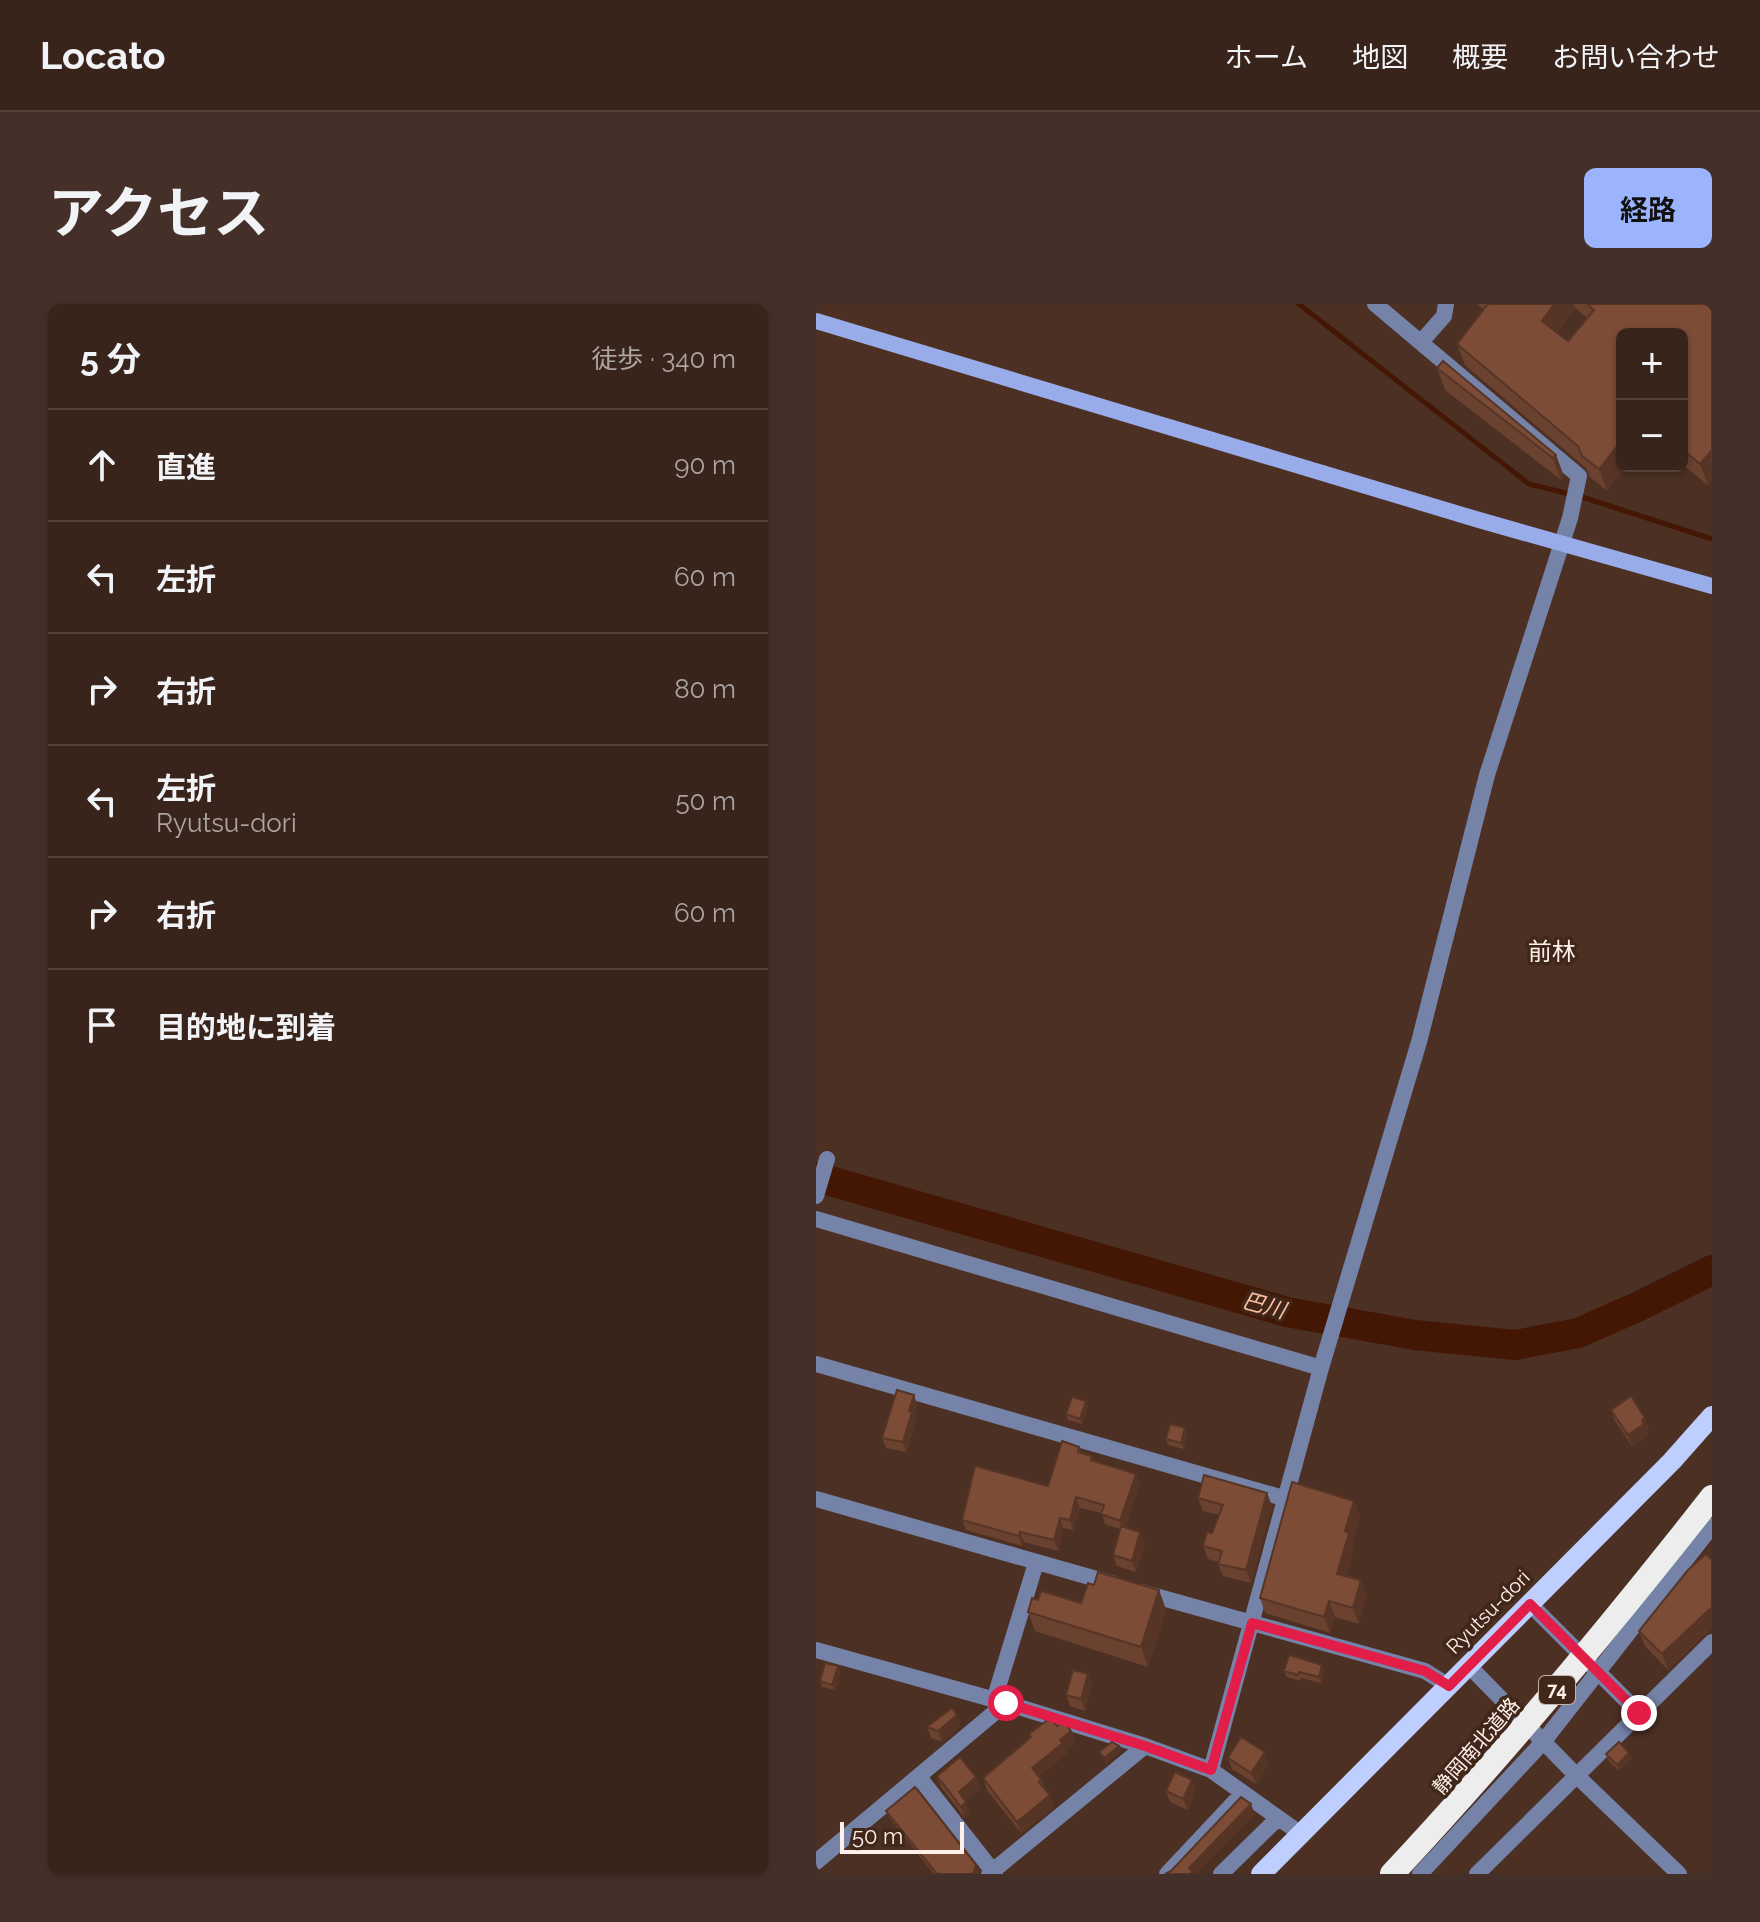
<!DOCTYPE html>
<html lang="ja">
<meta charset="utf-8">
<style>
:root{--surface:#39241b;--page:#443028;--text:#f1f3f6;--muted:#aba4a3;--line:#53413a;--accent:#9cb4fd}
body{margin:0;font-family:Raleway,"Noto Sans JP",sans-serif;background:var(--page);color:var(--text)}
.controls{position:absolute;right:24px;top:24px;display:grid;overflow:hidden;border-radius:12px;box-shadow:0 2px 6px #0004}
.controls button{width:72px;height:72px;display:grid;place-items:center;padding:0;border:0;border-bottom:2px solid var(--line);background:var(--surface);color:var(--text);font:40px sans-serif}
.scale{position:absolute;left:24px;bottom:20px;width:124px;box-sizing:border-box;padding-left:8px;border:4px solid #feefe9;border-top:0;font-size:22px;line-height:28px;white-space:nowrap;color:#feefe9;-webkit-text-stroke:6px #41261a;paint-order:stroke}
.stop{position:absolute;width:24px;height:24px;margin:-18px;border:6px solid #e11d48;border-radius:50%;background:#fff}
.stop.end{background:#e11d48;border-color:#fff;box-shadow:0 2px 8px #0008}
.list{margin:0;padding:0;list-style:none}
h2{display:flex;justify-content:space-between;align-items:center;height:104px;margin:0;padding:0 32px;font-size:34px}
h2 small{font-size:26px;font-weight:400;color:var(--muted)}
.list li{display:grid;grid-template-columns:52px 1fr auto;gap:24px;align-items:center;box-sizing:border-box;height:112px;padding:0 32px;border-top:2px solid var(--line)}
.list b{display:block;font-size:30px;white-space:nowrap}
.list p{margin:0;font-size:26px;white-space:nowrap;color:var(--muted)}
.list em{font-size:26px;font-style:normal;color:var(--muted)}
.icon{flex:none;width:44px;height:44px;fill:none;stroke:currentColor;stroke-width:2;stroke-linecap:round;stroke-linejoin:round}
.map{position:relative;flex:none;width:896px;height:1570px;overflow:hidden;border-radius:12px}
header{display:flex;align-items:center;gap:48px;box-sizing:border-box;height:112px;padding:0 40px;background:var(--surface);border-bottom:2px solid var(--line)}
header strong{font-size:38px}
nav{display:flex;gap:44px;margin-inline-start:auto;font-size:28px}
.intro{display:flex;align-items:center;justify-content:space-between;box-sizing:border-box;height:192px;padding:0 48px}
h1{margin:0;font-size:56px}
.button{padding:20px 36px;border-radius:12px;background:var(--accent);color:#111;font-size:28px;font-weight:700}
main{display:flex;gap:48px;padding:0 48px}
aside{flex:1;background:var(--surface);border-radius:12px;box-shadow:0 2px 6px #0004}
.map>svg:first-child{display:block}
</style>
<header>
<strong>Locato</strong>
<nav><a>ホーム</a><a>地図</a><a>概要</a><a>お問い合わせ</a></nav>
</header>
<div class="intro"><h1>アクセス</h1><a class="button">経路</a></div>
<main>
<aside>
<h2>5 分<small>徒歩 · 340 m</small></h2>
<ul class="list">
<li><svg class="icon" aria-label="ahead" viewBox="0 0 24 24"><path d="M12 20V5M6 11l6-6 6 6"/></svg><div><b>直進</b></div><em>90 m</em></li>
<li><svg class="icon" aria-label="left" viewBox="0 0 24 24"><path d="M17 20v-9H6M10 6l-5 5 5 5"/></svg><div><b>左折</b></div><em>60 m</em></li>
<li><svg class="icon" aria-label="right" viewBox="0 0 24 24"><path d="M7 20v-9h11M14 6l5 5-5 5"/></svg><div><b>右折</b></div><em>80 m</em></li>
<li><svg class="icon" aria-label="left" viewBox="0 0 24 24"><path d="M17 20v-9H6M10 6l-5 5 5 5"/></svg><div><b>左折</b><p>Ryutsu-dori</p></div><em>50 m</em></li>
<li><svg class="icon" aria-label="right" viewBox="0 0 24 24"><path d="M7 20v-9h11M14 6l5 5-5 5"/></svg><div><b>右折</b></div><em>60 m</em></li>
<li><svg class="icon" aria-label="arrive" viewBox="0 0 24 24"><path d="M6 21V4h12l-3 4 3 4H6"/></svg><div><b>目的地に到着</b></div></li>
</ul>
</aside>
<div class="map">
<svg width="896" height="1570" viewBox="0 0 896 1570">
<rect width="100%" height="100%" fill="#4c3024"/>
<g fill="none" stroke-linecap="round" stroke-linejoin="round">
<path stroke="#431703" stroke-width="5" d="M 483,0 L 713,180 L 766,193 L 896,235"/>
<path stroke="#431703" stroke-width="30" d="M 0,873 L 471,1008 L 599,1031 L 699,1041 L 762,1029 L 819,1004 L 896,966"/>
<path stroke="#7683a9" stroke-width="16" d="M 605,38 L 628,12 L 630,0
M 0,892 L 11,855
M 0,915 L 505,1064
M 0,1060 L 471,1195
M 0,1195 L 298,1280
M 325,1288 L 609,1367 L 633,1382
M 714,1300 L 823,1409
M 0,1346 L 190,1399 L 329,1442 L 395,1466 L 485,1530
M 653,1362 L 760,1471 L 863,1570
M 178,1396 L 220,1259
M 395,1466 L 505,1064 L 603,738 L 671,471 L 754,214 L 763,172 L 559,0
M 103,1473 L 179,1570
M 0,1558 L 190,1399
M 173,1570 L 329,1442
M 351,1570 L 427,1489
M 405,1570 L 462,1514
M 604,1570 L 727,1438 L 896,1222
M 661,1570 L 896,1338"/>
<path stroke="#98ace9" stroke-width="16" d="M 0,17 L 663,216 L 896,282"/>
<path stroke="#becefe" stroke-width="20" d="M 445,1570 L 856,1157 L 896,1112"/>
<path stroke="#ededed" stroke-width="24" d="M 576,1570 C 689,1449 794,1323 896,1193"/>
</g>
<path fill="#6b412f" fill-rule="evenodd" d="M 661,0 L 896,0 L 896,176 L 892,181 L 866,160 L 866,30 L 806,30 L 806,162 L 810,162 L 791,187 L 774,173 L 770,164 L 649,61 L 641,40 L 668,5 ZM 759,4 L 771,14 L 752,37 L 741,28 Z
M 621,64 L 740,151 L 748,173 L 745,176 L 629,86 Z
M 98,1091 L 101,1101 L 98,1112 L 100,1118 L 90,1148 L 70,1144 L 66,1134 Z
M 272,1102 L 266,1120 L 252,1116 L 250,1110 Z
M 795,1106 L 829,1114 L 833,1125 L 831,1127 L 832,1131 L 816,1142 L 799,1117 Z
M 369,1124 L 371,1129 L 368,1145 L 352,1141 L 350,1135 Z
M 263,1143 L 265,1149 L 276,1152 L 278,1157 L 320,1170 L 324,1181 L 309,1224 L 329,1240 L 320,1268 L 301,1262 L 297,1251 L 304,1225 L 289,1220 L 286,1209 L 264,1204 L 257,1226 L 247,1224 L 242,1247 L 208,1238 L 206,1242 L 150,1226 L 146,1216 L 232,1182 Z
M 451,1189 L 456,1202 L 435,1279 L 407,1272 L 402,1260 L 403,1258 L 392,1255 L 387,1242 L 396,1229 L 403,1211 L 387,1207 L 382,1194 Z
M 538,1197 L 544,1213 L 536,1238 L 538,1244 L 530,1273 L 545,1276 L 550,1292 L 543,1320 L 519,1313 L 514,1329 L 449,1309 L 444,1294 Z
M 896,1256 L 896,1324 L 852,1366 L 829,1342 L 823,1327 Z
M 278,1281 L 343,1286 L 350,1306 L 332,1363 L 219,1327 L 212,1308 L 222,1296 L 265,1299 Z
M 22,1362 L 24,1368 L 19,1386 L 6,1383 L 4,1377 Z
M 508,1366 L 505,1379 L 485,1374 L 484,1377 L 471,1373 L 468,1367 Z
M 272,1370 L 276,1381 L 269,1407 L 254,1402 L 250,1391 Z
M 145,1422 L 126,1438 L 115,1434 L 111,1423 Z
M 241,1422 L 255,1427 L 259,1439 L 249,1446 L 251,1450 L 223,1472 L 238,1502 L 205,1529 L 171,1486 L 167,1474 L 214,1434 L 213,1430 Z
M 813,1449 L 816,1454 L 803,1467 L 792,1456 L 790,1450 Z
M 412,1454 L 453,1459 L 440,1480 L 416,1465 Z
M 121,1472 L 160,1473 L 164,1484 L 149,1496 L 154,1509 L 149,1514 L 125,1483 Z
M 376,1476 L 380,1487 L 372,1506 L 354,1498 L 350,1487 Z
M 70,1507 L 163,1567 L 161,1570 L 118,1570 L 72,1512 Z"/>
<path fill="#573526" d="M 738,0 L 758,0 L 759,4 L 733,38 L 726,17 Z
M 806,136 L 806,162 L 810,162 L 791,187 L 783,165 Z
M 896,146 L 896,176 L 892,181 L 884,160 Z
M 740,151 L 748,173 L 745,176 L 737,154 Z
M 98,1091 L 101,1101 L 98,1112 L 100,1118 L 90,1148 L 87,1138 L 93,1107 Z
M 270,1097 L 272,1102 L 266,1120 L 264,1115 Z
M 829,1114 L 833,1125 L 831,1127 L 832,1131 L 816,1142 L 812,1131 Z
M 369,1124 L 371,1129 L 368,1145 L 365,1139 Z
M 320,1170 L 324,1181 L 308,1227 L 304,1217 Z
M 451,1189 L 456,1202 L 435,1279 L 430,1266 Z
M 260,1193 L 264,1204 L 257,1226 L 254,1216 Z
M 538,1197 L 544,1213 L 536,1238 L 538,1244 L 527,1286 L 521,1270 L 529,1227 Z
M 244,1214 L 247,1224 L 242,1247 L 238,1236 Z
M 204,1228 L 208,1238 L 206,1242 L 203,1232 Z
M 324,1228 L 329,1240 L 320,1268 L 316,1257 Z
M 545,1276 L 550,1292 L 543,1320 L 537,1304 Z
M 343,1286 L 350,1306 L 332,1363 L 325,1343 Z
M 513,1297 L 519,1313 L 514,1329 L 508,1313 Z
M 896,1303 L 896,1324 L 852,1366 L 846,1350 Z
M 506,1361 L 508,1366 L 505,1379 L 503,1373 Z
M 22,1362 L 24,1368 L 19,1386 L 16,1381 Z
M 272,1370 L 276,1381 L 269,1407 L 265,1395 Z
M 141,1411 L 145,1422 L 126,1438 L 122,1427 Z
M 255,1427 L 259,1439 L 249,1446 L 251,1450 L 220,1475 L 216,1464 Z
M 303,1442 L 305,1447 L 290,1460 L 288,1454 Z
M 449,1448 L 453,1459 L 440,1480 L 435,1469 Z
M 813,1449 L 816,1454 L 803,1467 L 801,1461 Z
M 160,1473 L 164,1484 L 147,1499 L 143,1488 Z
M 376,1476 L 380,1487 L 372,1506 L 367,1495 Z
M 234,1491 L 238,1502 L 205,1529 L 201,1518 Z
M 150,1498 L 154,1509 L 149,1514 L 145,1503 Z
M 435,1500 L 439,1510 L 381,1570 L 374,1570 L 373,1564 Z
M 160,1561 L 163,1567 L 161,1570 L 157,1570 Z"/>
<path fill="#7c4c37" stroke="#573526" stroke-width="2" d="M 672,0 L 738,0 L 726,17 L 752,37 L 778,6 L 771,0 L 896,0 L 896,146 L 884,160 L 866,145 L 866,30 L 806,30 L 806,136 L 783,165 L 766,152 L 762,142 L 641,40 Z
M 627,57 L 740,151 L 737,154 L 621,64 Z
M 81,1086 L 98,1091 L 93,1107 L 96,1108 L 87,1138 L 66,1134 Z
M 815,1092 L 829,1114 L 826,1116 L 828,1120 L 812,1131 L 795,1106 Z
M 256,1093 L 270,1097 L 264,1115 L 250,1110 Z
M 354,1120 L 369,1124 L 365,1139 L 350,1135 Z
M 246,1137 L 263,1143 L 262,1148 L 276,1152 L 275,1156 L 320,1170 L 304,1217 L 285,1210 L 288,1201 L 260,1193 L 254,1216 L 244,1214 L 238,1236 L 204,1228 L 203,1232 L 146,1216 L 159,1162 L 232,1182 Z
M 388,1171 L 451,1189 L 430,1266 L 402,1260 L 406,1247 L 387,1242 L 391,1228 L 396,1229 L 407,1201 L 382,1194 Z
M 476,1178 L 538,1197 L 529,1227 L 533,1229 L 521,1270 L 545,1276 L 537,1304 L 513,1297 L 508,1313 L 444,1294 Z
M 305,1222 L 324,1228 L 316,1257 L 297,1251 Z
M 890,1250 L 896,1256 L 896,1303 L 846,1350 L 823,1327 L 872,1266 Z
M 282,1268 L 343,1286 L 325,1343 L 212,1308 L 216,1294 L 222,1296 L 225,1287 L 265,1299 L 272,1279 L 278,1281 Z
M 473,1351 L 506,1361 L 503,1373 L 483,1368 L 482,1371 L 468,1367 Z
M 9,1359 L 22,1362 L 16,1381 L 4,1377 Z
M 257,1366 L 272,1370 L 265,1395 L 250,1391 Z
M 136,1404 L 141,1411 L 122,1427 L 111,1423 Z
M 234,1414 L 241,1422 L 248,1418 L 255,1427 L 244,1436 L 247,1439 L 216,1464 L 225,1475 L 223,1478 L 234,1491 L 201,1518 L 167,1474 L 215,1433 L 213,1430 Z
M 425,1433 L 449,1448 L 435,1469 L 412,1454 Z
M 296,1438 L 303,1442 L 288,1454 L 283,1448 Z
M 803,1438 L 813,1449 L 801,1461 L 790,1450 Z
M 144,1453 L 160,1473 L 143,1488 L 150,1498 L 145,1503 L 121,1472 Z
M 359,1468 L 376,1476 L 367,1495 L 350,1487 Z
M 99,1483 L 160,1561 L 157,1570 L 121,1570 L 70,1507 Z
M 425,1493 L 435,1500 L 373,1564 L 377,1568 L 374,1570 L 349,1570 L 355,1567 Z"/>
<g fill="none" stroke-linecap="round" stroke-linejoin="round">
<path stroke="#e11d48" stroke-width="10" d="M 190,1399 L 329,1442 L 395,1466 L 436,1319 L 609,1367 L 633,1382 L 714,1300 L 823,1409"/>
</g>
<g text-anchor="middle" stroke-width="7" stroke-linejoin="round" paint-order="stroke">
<rect fill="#41261a" stroke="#c5b3ab" stroke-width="2" x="723" y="1372" width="36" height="28" rx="6"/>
<g font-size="18" font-weight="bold" fill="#feefe9">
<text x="741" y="1392">74</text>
</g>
<g font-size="20" fill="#feefe9" stroke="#41261a">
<text transform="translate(672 1308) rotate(-45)" y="7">Ryutsu-dori</text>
<text transform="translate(660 1442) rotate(-49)" y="7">静岡南北道路</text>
</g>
<g font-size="22" font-style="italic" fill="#fdbda2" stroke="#41261a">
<text transform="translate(448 1001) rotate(15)" y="8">巴川</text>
</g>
<g font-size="24" fill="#feefe9" stroke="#41261a">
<text x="736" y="656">前林</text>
</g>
</g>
</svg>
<div class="controls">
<button>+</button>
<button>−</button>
</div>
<div class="scale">50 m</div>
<div class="stop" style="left:190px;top:1399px"></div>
<div class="stop end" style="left:823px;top:1409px"></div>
</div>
</main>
